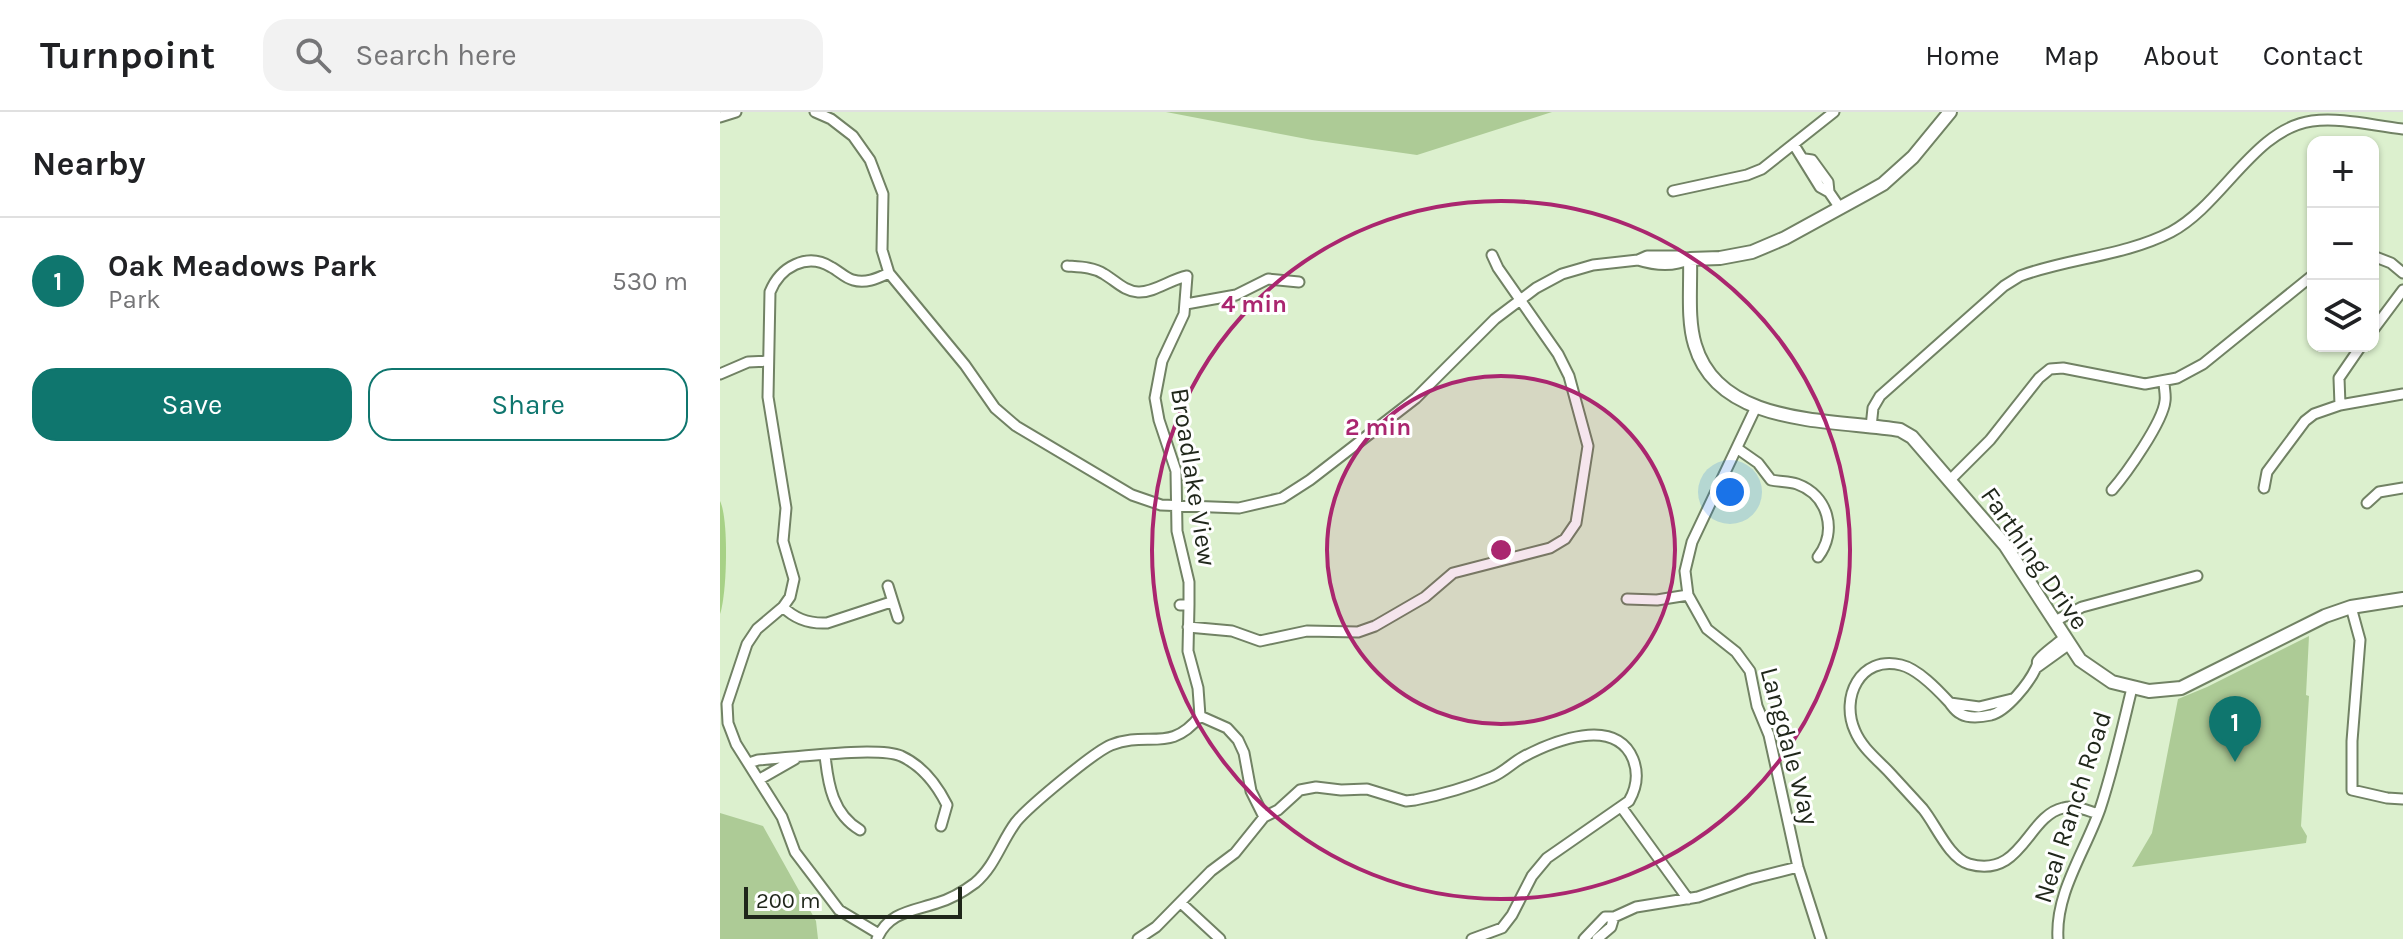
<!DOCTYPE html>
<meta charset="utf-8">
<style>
:root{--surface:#fff;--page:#f2f2f2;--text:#202124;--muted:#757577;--line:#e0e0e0;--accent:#0f766e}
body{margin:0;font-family:Karla,sans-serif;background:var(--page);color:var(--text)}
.controls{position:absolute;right:24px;top:24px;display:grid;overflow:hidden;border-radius:16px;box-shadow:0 2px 6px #0004}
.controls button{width:72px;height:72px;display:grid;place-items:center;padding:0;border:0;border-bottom:2px solid var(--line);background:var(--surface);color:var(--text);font:40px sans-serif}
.scale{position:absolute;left:24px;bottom:20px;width:218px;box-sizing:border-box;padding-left:8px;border:4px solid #1f261a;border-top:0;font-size:22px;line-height:28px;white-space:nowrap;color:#1f261a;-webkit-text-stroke:6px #fff;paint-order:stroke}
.you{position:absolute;left:1010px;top:380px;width:28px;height:28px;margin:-20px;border:6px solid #fff;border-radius:50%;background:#1a73e8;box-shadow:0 0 0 12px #1a73e833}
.badge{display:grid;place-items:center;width:52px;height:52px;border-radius:50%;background:var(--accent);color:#fff;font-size:26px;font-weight:700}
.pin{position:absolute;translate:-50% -66px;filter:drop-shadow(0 2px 4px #0008)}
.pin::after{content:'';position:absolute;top:42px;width:28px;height:24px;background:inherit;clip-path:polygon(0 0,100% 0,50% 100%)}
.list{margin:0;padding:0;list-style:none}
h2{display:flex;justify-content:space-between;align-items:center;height:104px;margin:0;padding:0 32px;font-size:34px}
h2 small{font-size:26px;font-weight:400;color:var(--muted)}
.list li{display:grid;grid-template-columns:52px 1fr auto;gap:24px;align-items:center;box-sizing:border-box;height:128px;padding:0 32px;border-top:2px solid var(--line)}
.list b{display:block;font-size:30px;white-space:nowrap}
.list p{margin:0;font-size:26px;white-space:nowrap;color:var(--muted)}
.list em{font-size:26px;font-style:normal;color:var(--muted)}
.actions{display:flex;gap:16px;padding:24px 32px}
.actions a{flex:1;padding:18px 0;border:2px solid var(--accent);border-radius:24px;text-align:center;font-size:28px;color:var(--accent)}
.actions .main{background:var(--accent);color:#fff}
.icon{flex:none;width:44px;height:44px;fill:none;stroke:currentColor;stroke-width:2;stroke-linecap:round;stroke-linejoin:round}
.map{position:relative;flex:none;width:1683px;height:827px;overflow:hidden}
header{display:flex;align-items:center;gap:48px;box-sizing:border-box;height:112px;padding:0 40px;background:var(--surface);border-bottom:2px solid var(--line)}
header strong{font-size:38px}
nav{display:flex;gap:44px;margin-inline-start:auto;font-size:28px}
.search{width:560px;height:72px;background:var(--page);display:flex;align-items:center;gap:20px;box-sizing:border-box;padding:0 28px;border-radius:24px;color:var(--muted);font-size:30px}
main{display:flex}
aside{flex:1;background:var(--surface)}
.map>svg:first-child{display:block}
</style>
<header>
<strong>Turnpoint</strong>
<div class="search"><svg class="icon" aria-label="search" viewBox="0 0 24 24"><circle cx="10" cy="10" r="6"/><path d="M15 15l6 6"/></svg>Search here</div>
<nav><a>Home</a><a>Map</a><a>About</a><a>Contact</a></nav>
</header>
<main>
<aside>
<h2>Nearby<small></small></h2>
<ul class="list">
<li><span class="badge">1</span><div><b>Oak Meadows Park</b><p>Park</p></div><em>530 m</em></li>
</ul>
<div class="actions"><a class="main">Save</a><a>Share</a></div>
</aside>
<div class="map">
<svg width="1683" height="827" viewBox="0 0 1683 827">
<rect width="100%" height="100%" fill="#dcf0ce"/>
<path fill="#adcb96" d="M 446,0 L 832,0 L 697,43 L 592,28 Z
M 1589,524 L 1586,583 L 1589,584 L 1581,714 L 1587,724 L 1586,731 L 1412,755 L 1432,721 L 1458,587 L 1487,575 Z
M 0,701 L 43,714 L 96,809 L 98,827 L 0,827 Z"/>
<path fill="#a7d186" d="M 0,389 C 9,407 7,482 0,502 Z"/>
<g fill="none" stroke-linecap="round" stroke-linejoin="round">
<g stroke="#718264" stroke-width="13">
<path id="street" d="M 95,0 L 111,7 L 133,24 L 150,48 L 163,82 L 162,138 L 169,161 L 245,253 L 275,296 L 296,314 L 412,383 L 441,393 L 519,396 L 562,386 L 590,368 L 696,286 L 775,207 L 816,176 L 842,162 L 873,153 L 918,148 L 927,144 L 958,144 L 970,147
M 0,5 L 16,0
M 1074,33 L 1100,75 L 1109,80 L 1120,96
M 1085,47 L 1092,48 L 1108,70 L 1109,80
M 953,79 L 1027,63 L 1042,57 L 1114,0
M 1653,144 L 1671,151 L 1683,161
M 918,148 C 934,153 954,155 969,147
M 347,154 C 360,155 373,155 384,162 C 396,169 404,179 418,180 C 434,181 451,167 467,164 L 464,202 L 442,249 L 435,286 L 439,308 L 456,359 L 457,419 L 469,470 L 469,493 L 460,493
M 466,192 L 516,183 L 548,167 L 579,170
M 1653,218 L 1683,178
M 0,262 L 28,250 L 48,249
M 1620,293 L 1619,266 L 1641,234
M 1036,295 L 972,430 L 965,459 L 968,483 L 987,517 L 1016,540 L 1030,559 L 1037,594 L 1049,623 L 1078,755 L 1101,827
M 1151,315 L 1153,296 L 1160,284 L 1284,174 L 1300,164 C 1348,146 1405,144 1451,120 C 1502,93 1534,17 1592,9 C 1621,5 1654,14 1683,17
M 1018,337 L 1038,351 L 1051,368 C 1060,370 1069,369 1077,372 C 1108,383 1118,419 1098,445
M 1231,367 L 1270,328 L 1319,266 L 1330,257 L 1343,256 L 1425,272 L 1457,266 L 1483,252 L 1593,163
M 1544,376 L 1547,360 L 1585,309 L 1594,302 L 1620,293 L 1683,282
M 1392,378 C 1406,362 1443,310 1445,289 C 1446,283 1444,276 1444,270
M 1647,391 L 1659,380 L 1683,376
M 168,474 L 178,506
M 907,487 L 937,488 L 968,483
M 469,493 L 468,539 L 478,576 L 480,604 L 507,616 L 518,628 L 524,641 L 531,679 L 544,705
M 63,495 C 75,507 89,512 107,511 L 171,490
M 1631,495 L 1640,528 L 1632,629 L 1632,678 L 1667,686 L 1683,687
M 1335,509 L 1362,495 L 1477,464
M 468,515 L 512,519 L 540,529 L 587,519 L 638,520 L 655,514 L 705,485 L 733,461 L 830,436 L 845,427 L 856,411 L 868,334 L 849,264 L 838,242 L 778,156 L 772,143
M 1344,526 C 1337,532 1328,538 1321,545 C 1314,553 1320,547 1316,556 C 1309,571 1287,599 1271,603 C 1262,605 1250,607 1241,602 C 1235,599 1233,595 1229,590 C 1217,577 1198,557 1181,553 C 1140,543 1120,586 1135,619 C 1142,636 1158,648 1170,661 C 1181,673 1192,685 1203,697 C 1216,713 1229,746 1249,752 C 1302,767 1307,704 1343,696 C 1355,693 1367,698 1378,702
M 1316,556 L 1348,533
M 1230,591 L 1259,595 L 1292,587
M 105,643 C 108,673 113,702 140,718
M 29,651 L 38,648 C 69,646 157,634 181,644 C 203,654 217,673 227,693 L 221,714
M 40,667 L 75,647
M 902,696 L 968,787
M 461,791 L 500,827
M 159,822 L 119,798 L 75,740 L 62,705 L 16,632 L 8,611 L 7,592 L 27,532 L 37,517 L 63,495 L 70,485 L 74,467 L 63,429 L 66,396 L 48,285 L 50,180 C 60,155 87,140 111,155 C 119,159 125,166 133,168 C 146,172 158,166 169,161
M 157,827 C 168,800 193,799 217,791 C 231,787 243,780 255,771 C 275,754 281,730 296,710 C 308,695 374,640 391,633 C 428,618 450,642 480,604
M 418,827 L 436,815 L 491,759 L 515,741 L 544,705 L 558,698 L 580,678 L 596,675 L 621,678 L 647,677 L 686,689 L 695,688 C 720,683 748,675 772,665 C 784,660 792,651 803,645 C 833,629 895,604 913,647 C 919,662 917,675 909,689 L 827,746 L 812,764 L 792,803 L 782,816 L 752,827
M 864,827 L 885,805 L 894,805 L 916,795 L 978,785 L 1030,767 L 1078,755
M 877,827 L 891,815 L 894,805
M 1338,827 C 1335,781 1365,740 1380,697 C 1393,658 1402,617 1412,576"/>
</g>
<g stroke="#718264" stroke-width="16">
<path id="secondary" d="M 1230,0 L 1193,45 L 1163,72 L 1147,81 L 1065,126 L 1032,140 L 1000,146 L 970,147 C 971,174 967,207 975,233 C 999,315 1112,307 1180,318 L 1192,325 L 1285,433 L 1360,548 L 1392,570 L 1429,579 L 1461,576 L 1605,504 L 1631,495 L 1683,487"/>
</g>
<use href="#street" stroke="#fff" stroke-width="9"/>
<use href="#secondary" stroke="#fff" stroke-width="12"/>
</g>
<circle cx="781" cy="438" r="174" fill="#aa266f" fill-opacity=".12"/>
<g fill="none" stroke="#aa266f" stroke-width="4">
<circle cx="781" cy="438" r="174"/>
<circle cx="781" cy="438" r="349"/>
</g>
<g text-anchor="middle" stroke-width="6" stroke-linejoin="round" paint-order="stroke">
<g font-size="26" fill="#1f261a" stroke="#fff">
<text transform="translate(474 365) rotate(81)" y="9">Broadlake View</text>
<text transform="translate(1315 446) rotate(55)" y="9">Farthing Drive</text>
<text transform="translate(1070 634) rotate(75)" y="9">Langdale Way</text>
<text transform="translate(1352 695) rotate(-72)" y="9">Neal Ranch Road</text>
</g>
</g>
<circle cx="781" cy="438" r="12" fill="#aa266f" stroke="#fff" stroke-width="4"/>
<g font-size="24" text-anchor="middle" font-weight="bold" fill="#aa266f" stroke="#fff" stroke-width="6" stroke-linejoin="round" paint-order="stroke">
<text x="534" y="200">4 min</text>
<text x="658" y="323">2 min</text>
</g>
</svg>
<div class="controls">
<button>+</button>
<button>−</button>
<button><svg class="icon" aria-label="layers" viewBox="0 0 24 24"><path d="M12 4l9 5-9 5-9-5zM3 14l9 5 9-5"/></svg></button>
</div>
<div class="scale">200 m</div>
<div class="you"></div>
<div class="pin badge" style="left:1515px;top:650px">1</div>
</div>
</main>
